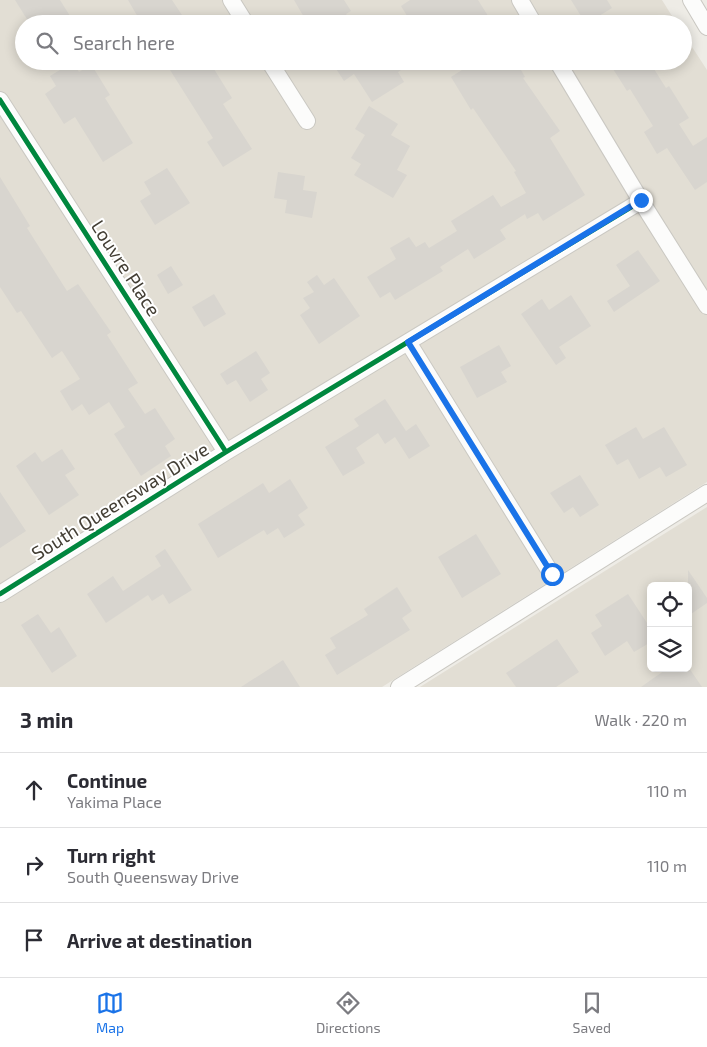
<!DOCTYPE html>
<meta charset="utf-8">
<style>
:root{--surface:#fff;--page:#f7f7f7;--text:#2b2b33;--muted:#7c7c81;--line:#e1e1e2;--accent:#1a73e8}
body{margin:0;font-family:"Exo 2",sans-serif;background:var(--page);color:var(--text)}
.controls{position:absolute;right:15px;bottom:15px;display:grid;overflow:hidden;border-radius:8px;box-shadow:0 2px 12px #0003}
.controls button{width:45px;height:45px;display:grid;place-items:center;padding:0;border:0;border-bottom:1px solid var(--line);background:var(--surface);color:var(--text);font:25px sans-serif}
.stop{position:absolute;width:15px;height:15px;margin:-11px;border:4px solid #1a73e8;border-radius:50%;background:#fff}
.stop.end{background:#1a73e8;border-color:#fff;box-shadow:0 1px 5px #0008}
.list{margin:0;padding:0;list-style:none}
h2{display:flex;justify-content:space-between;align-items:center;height:65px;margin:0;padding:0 20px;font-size:21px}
h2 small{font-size:16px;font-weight:400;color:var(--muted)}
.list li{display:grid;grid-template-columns:32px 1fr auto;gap:15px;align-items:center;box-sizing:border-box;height:75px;padding:0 20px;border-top:1px solid var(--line)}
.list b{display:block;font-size:19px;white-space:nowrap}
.list p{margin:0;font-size:16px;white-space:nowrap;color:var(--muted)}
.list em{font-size:16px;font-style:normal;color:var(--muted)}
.icon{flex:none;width:28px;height:28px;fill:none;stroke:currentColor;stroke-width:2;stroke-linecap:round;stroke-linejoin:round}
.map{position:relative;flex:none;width:707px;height:687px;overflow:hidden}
.search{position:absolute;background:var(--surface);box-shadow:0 2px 12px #0003;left:15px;right:15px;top:15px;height:55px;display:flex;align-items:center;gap:12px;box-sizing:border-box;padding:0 18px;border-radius:28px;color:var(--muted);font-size:19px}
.sheet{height:290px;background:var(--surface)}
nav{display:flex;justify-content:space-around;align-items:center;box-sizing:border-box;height:70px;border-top:1px solid var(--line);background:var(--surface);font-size:14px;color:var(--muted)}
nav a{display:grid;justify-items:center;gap:2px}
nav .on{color:var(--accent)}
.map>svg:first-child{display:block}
</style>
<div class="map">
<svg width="707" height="687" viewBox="0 0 707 687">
<rect width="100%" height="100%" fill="#eeece6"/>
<path fill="#e2ded4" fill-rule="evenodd" d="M 0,0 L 662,0 L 677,24 L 24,24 L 24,61 L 683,61 L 683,33 L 707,70 L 707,482 L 382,687 L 0,687 Z
M 707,507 L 707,687 L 420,687 ZM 651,586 L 688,586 L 688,668 L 651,668 Z"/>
<path fill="#d8d5cf" d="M 15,0 L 60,0 L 75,24 L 30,24 Z
M 128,0 L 172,0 L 188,24 L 142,24 Z
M 294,0 L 344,0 L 351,11 L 346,14 L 353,24 L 308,24 Z
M 410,0 L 478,0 L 490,19 L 481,24 L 412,24 L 401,6 Z
M 571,0 L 607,0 L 612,8 L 586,24 Z
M 185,61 L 209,61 L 232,98 L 223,104 L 252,149 L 223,167 L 207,142 L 213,138 L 170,70 Z
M 331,61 L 415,61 L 398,72 L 404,82 L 372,102 L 354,74 L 344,81 Z
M 476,61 L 516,61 L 525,77 L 523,78 L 560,131 L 550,138 L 585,195 L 543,221 L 538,213 L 527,219 L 525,214 L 500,230 L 506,239 L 474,259 L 468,249 L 440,267 L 443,271 L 395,300 L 390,292 L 380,298 L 367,277 L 396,259 L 390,248 L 409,237 L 416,247 L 425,242 L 429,248 L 457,231 L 451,221 L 493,195 L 501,207 L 526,193 L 514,172 L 516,171 L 473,108 L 471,110 L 451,77 Z
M 608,61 L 649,61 L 666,88 L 669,86 L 689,118 L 679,124 L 693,146 L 707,137 L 707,182 L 695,190 L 667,148 L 657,154 L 644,132 L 653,126 L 630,89 L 627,91 Z
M 73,62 L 79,72 L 91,64 L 110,95 L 105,98 L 133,143 L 103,162 L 75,117 L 64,124 L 45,94 L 56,86 L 50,76 Z
M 369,106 L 398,124 L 391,135 L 410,146 L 397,170 L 407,175 L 393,198 L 354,175 L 361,164 L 351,158 L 365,135 L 355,129 Z
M 167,168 L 190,203 L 155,225 L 140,201 L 151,194 L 144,182 Z
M 278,172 L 305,176 L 303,190 L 317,192 L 312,218 L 285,213 L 287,200 L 274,198 Z
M 0,177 L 30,226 L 27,228 L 67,291 L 78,284 L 111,332 L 107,335 L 138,383 L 128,389 L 145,414 L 155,408 L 175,439 L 165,446 L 171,456 L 141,476 L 114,434 L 125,427 L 109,402 L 89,415 L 82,404 L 72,411 L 60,391 L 80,379 L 62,351 L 52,358 L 21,311 L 17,313 L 0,287 Z
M 638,250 L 660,281 L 614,312 L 607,301 L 630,286 L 616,265 Z
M 171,266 L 183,285 L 168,294 L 157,275 Z
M 317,275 L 324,285 L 334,278 L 360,316 L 319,344 L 300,315 L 310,308 L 303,298 L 314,292 L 307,282 Z
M 214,294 L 226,314 L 204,327 L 192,307 Z
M 571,295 L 591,326 L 559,347 L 566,358 L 556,365 L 521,314 L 542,299 L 549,310 Z
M 499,345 L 511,366 L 501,372 L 507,382 L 477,398 L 460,367 Z
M 256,351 L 270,373 L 261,379 L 268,390 L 250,402 L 236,380 L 227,385 L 220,374 Z
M 385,399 L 406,431 L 416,424 L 430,446 L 409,459 L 395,437 L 385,444 L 378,433 L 356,448 L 365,463 L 343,476 L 325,447 L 359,426 L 354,419 Z
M 636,427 L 643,439 L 664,427 L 687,465 L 666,477 L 660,467 L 639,479 L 628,459 L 617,465 L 605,445 Z
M 62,449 L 75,469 L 65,475 L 79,495 L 49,515 L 16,466 L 35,452 L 42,462 Z
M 580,475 L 599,505 L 580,517 L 573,507 L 564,513 L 550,493 Z
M 290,479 L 308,508 L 298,515 L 305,525 L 284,538 L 278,528 L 267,535 L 264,530 L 218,558 L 198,524 L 263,483 L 269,493 Z
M 0,492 L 26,531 L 0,548 Z
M 476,534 L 501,574 L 462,598 L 438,557 Z
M 165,549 L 192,590 L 169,604 L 163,594 L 152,601 L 148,595 L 106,623 L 87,594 L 113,576 L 123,591 L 161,566 L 155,556 Z
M 688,570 L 707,598 L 707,603 L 688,616 Z
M 397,587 L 412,611 L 402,618 L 410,630 L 337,675 L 325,655 L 336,648 L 330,638 L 368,615 L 364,609 Z
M 628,594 L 651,629 L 651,642 L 634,652 L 627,641 L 605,656 L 591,633 L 602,626 L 595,615 Z
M 38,614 L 51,633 L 59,627 L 77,656 L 52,673 L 21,625 Z
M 557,639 L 579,672 L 556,687 L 516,687 L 506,673 Z
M 283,660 L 300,687 L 241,687 Z
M 668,668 L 689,668 L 702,687 L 641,687 Z"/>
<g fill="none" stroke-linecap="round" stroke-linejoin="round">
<g stroke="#cac8c2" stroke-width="18">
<path id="minor" d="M 231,0 L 246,24
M 520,0 L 534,24
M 691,0 L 707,27
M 269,61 L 307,121
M 557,61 L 641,201 L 707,306
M 0,100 L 226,452
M 408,342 L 559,586
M 0,594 L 226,452 L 641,201
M 399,687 L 707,493"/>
</g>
<use href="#minor" stroke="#fcfcfb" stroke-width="16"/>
<g stroke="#fff" stroke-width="8">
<path id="cycleway" d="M 0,100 L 226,452
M 0,594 L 226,452 L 641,201"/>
</g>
<use href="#cycleway" stroke="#00873e" stroke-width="5"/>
</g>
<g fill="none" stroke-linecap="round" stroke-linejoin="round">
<path stroke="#1a73e8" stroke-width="6" d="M 552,574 L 408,342 L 641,200"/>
</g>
<g text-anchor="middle" stroke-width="4" stroke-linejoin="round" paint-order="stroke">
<g font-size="19" fill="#433e34" stroke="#fff">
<text transform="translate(126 268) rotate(57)" y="7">Louvre Place</text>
<text transform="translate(120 501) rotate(-32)" y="7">South Queensway Drive</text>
</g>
</g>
</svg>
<div class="controls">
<button><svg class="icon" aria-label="locate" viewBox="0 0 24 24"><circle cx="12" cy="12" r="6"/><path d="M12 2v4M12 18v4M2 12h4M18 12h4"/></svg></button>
<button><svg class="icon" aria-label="layers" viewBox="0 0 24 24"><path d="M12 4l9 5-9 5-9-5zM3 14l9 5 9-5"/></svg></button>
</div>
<div class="stop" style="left:552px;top:574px"></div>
<div class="stop end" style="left:641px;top:200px"></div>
<div class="search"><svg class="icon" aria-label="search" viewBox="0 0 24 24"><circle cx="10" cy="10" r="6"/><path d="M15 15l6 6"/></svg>Search here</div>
</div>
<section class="sheet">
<h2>3 min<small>Walk · 220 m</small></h2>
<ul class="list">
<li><svg class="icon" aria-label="ahead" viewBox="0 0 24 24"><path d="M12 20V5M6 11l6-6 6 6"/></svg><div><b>Continue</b><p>Yakima Place</p></div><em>110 m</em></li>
<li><svg class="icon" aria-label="right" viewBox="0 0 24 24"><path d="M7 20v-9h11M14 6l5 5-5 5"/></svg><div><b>Turn right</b><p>South Queensway Drive</p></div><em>110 m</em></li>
<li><svg class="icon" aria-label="arrive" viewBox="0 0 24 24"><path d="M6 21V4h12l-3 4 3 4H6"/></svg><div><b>Arrive at destination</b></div></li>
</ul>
</section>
<nav>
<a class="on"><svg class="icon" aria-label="map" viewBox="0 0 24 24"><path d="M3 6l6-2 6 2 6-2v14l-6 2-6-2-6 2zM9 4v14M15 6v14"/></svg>Map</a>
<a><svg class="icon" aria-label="directions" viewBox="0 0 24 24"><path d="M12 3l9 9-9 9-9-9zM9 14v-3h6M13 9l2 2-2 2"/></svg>Directions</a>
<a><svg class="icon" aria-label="saved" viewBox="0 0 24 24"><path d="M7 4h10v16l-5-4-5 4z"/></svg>Saved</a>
</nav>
